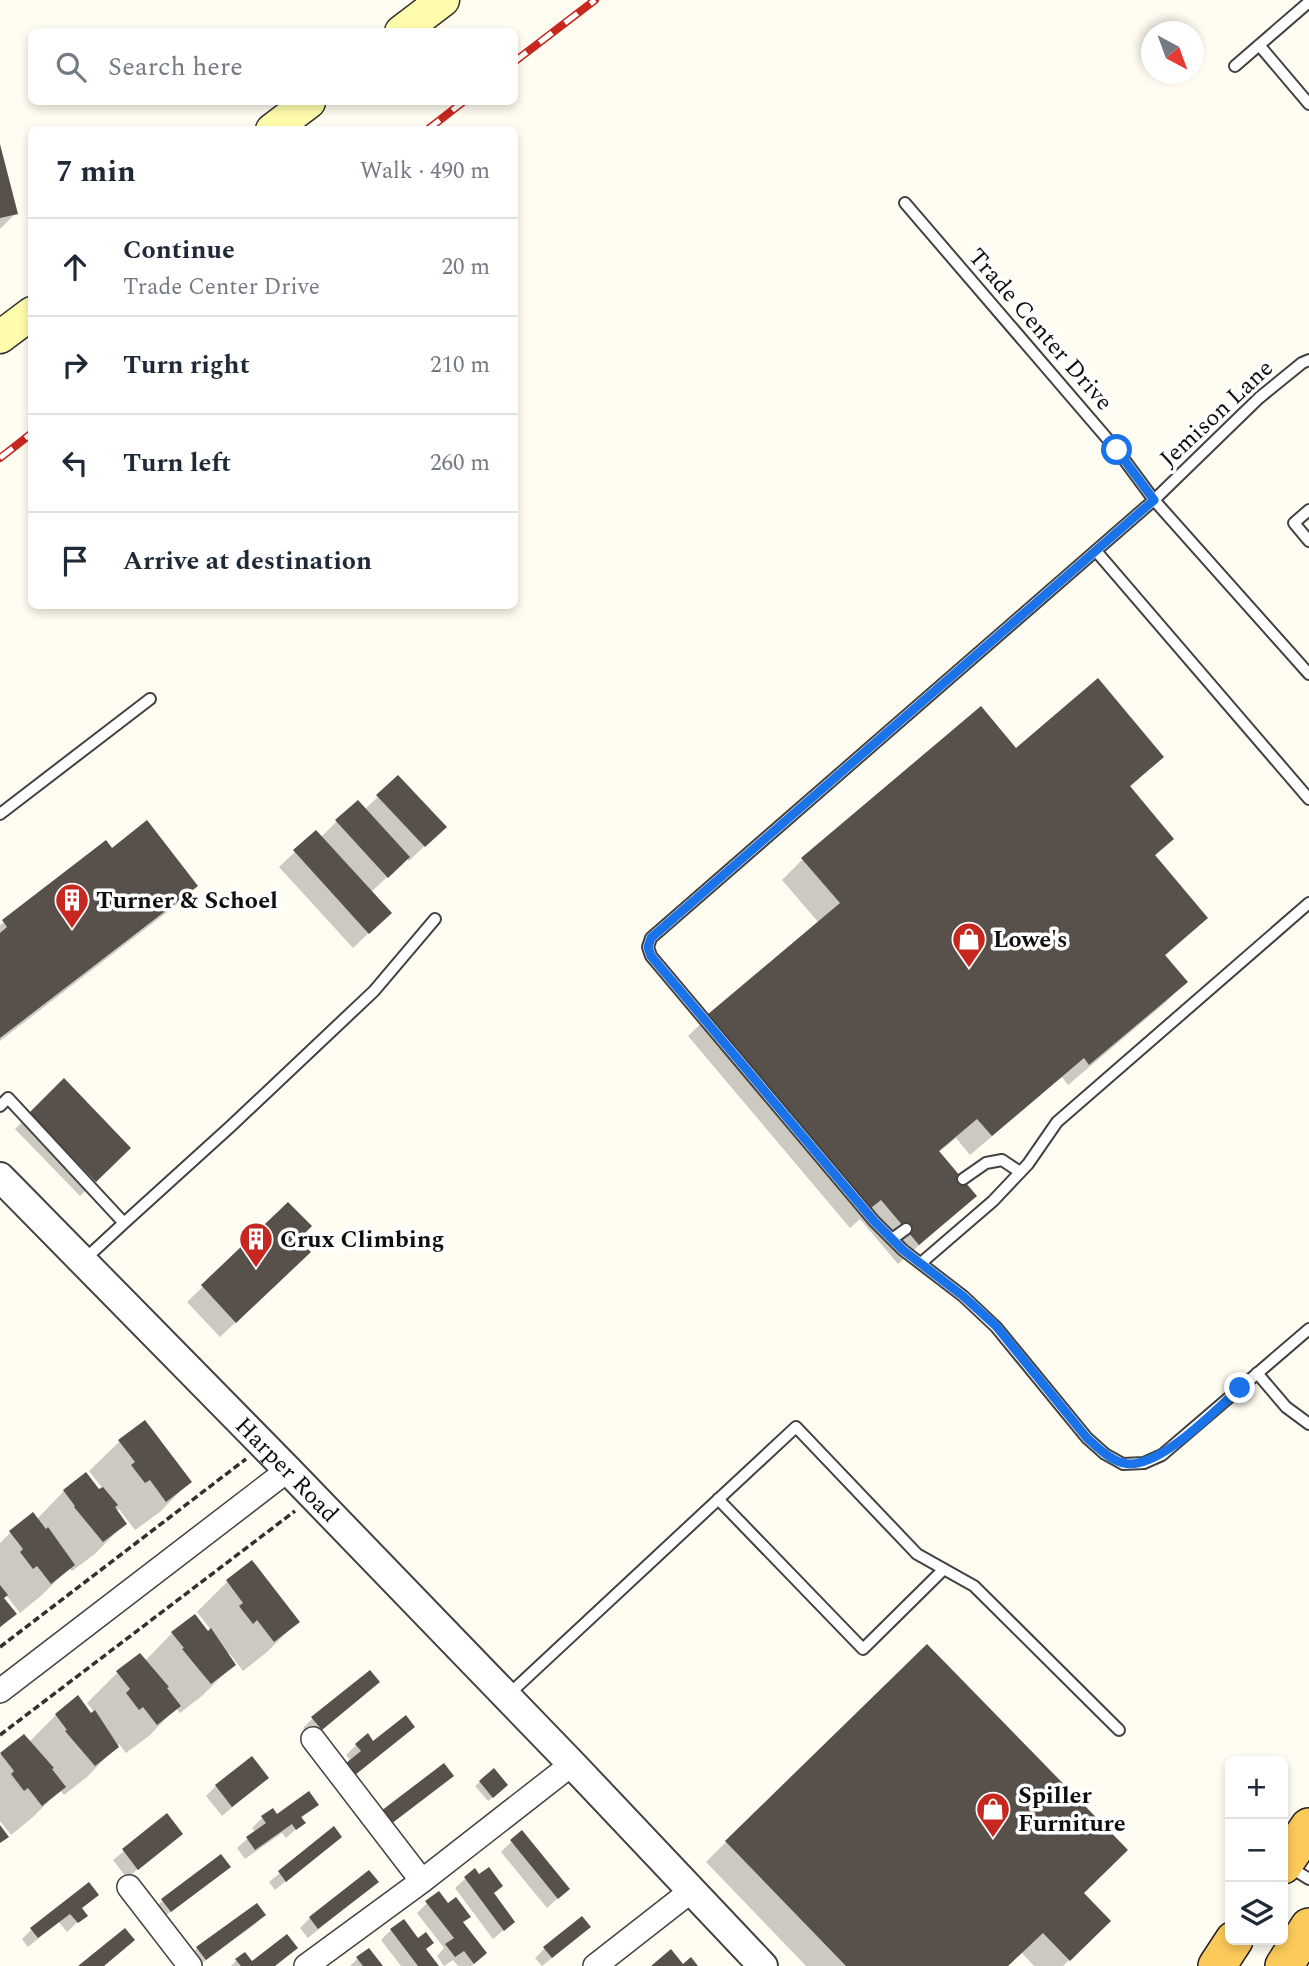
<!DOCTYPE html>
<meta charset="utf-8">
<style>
:root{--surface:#fff;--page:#f2f2f3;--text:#1f2937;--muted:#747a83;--line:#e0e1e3}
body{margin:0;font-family:Spectral,serif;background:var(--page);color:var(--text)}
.controls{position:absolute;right:21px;bottom:21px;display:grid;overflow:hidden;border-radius:10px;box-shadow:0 4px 10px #0003}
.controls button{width:63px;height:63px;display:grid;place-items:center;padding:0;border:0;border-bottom:2px solid var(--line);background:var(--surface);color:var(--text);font:35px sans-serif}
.compass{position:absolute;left:1141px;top:21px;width:63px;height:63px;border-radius:50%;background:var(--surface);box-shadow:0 4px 10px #0003;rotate:139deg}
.stop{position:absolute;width:21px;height:21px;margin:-16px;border:5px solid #1a73e8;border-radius:50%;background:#fff}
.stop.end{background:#1a73e8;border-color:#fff;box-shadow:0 2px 7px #0008}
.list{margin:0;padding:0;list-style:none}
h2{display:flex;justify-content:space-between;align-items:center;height:91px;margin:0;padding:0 28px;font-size:30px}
h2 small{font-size:23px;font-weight:400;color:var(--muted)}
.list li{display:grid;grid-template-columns:46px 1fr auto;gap:21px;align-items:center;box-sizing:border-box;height:98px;padding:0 28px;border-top:2px solid var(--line)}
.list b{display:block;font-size:26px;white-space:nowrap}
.list p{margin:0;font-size:23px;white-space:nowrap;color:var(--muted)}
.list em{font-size:23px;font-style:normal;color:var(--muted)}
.icon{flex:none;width:38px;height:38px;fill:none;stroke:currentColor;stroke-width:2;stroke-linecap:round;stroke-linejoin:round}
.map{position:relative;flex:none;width:1309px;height:1966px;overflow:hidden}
.search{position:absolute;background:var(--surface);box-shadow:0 4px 10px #0003;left:28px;top:28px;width:490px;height:77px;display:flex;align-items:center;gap:18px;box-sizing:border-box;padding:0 24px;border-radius:10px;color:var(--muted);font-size:26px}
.panel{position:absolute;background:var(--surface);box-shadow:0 4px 10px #0003;left:28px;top:126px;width:490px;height:483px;border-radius:10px}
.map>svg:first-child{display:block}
</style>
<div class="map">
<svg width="1309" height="1966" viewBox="0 0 1309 1966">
<rect width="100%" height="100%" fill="#fffdf1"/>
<path fill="#0003" d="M 0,148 L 16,213 L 0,229 Z
M 1016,750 L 1162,757 L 1129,788 L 1172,839 L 1154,857 L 1206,918 L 1164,957 L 1185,982 L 1165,1003 L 1068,1085 L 1062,1077 L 970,1155 L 956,1138 L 938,1153 L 975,1196 L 898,1264 L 860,1219 L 850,1228 L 688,1036 L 709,1016 L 819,923 L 782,880 L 803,859 Z
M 398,778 L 444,827 L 409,861 L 407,859 L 371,892 L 374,928 L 353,948 L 279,867 L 316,832 L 321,837 L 336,822 L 364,810 Z
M 106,843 L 112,850 L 195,885 L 175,906 L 0,1041 L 0,925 Z
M 64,1081 L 129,1148 L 80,1196 L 15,1129 Z
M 288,1204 L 293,1268 L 220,1337 L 187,1302 Z
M 120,1441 L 190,1481 L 160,1512 L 135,1530 L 119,1509 L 116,1511 L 125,1523 L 95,1554 L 72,1571 L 69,1568 L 42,1595 L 20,1613 L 6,1595 L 2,1599 L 14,1614 L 0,1628 L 0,1543 L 11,1532 L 37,1519 L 64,1491 L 86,1475 L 99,1492 L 103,1489 L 89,1471 Z
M 252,1562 L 297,1622 L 267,1652 L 243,1671 L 229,1653 L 227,1655 L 233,1665 L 203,1695 L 180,1713 L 176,1708 L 149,1736 L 126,1753 L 119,1744 L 87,1777 L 64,1795 L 60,1790 L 33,1817 L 11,1835 L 0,1821 L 0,1755 L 24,1736 L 29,1742 L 56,1715 L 91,1715 L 94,1712 L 87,1703 L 117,1673 L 140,1655 L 145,1661 L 172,1633 L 207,1633 L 211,1630 L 197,1612 L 227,1582 Z
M 378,1682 L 311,1738 L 303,1728 L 313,1718 Z
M 413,1727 L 344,1784 L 337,1774 L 351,1761 L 346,1755 L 356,1745 L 373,1743 Z
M 494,1770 L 502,1790 L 488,1801 L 475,1786 Z
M 267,1778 L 222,1816 L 206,1796 L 216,1786 Z
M 317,1804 L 300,1819 L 303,1823 L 286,1838 L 282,1833 L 245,1859 L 237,1848 L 255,1832 L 252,1828 L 262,1818 L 277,1816 Z
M 167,1816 L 181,1834 L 127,1878 L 113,1860 Z
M 333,1829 L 340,1837 L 275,1890 L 269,1882 Z
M 511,1842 L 568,1889 L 547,1908 L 501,1852 Z
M 726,1842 L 1082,1893 L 1109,1921 L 1063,1966 L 1034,1966 L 1021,1952 L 1006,1966 L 806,1966 L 706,1862 Z
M 228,1866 L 160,1920 L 152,1911 L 162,1901 Z
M 474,1871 L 513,1922 L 493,1939 L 455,1888 Z
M 377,1882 L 308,1938 L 300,1928 L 310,1918 Z
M 97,1895 L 81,1909 L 85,1915 L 67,1932 L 59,1922 L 28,1947 L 22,1939 L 32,1929 Z
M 427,1903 L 462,1923 L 475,1963 L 471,1966 L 458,1966 L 453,1960 L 444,1966 L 437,1956 L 444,1948 L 417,1913 Z
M 264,1915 L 254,1925 L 198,1966 L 188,1958 L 197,1948 Z
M 391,1930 L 418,1941 L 436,1966 L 401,1966 L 381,1940 Z
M 578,1937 L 542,1966 L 535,1958 L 545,1948 Z
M 295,1948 L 275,1966 L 231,1966 L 237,1960 L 251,1963 Z
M 357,1959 L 381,1966 L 350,1966 Z"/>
<path fill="#58514b" d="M 0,144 L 18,214 L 0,218 Z
M 1098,678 L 1164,757 L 1130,786 L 1174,839 L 1155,855 L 1208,918 L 1165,955 L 1188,982 L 1089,1065 L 1084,1058 L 992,1136 L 977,1119 L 939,1151 L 977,1196 L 919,1245 L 881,1200 L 871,1208 L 707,1015 L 840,903 L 801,858 L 981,706 L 1016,748 Z
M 398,775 L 447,827 L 425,847 L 376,795 Z
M 358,800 L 410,857 L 388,878 L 335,820 Z
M 147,820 L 198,886 L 0,1038 L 0,933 L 7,927 L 2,920 L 106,840 L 112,848 Z
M 316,830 L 392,913 L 369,934 L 293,850 Z
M 64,1078 L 131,1148 L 96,1182 L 29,1113 Z
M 288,1202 L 312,1226 L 298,1240 L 311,1252 L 236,1323 L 201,1285 Z
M 145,1420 L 192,1482 L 166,1502 L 150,1480 L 145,1483 L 131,1465 L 135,1462 L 118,1440 Z
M 86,1472 L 99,1489 L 103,1487 L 118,1505 L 115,1507 L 127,1524 L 103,1542 L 74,1507 L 75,1506 L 63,1490 Z
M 33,1512 L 46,1529 L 48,1527 L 75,1565 L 51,1584 L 37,1566 L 33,1569 L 20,1552 L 23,1549 L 9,1531 Z
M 252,1560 L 300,1622 L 274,1642 L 257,1620 L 253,1624 L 239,1606 L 243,1603 L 226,1580 Z
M 0,1585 L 8,1595 L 4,1598 L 17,1614 L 0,1627 Z
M 195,1614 L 208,1631 L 211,1628 L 236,1665 L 211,1684 L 182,1649 L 184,1648 L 171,1632 Z
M 927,1644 L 1128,1850 L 1084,1893 L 1111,1921 L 1070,1961 L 1043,1933 L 1008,1966 L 846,1966 L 725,1841 Z
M 140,1653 L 169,1687 L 167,1688 L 181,1706 L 157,1725 L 143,1707 L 139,1710 L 126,1693 L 130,1689 L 116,1671 Z
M 370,1670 L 380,1682 L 322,1730 L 311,1717 Z
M 78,1695 L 91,1713 L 95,1710 L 119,1747 L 95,1766 L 65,1731 L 67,1730 L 55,1714 Z
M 406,1715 L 415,1727 L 355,1775 L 346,1763 L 361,1751 L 355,1744 L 368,1733 L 373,1741 Z
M 24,1734 L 54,1768 L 52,1769 L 66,1787 L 42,1806 L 28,1788 L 24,1791 L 11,1774 L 14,1771 L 0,1753 Z
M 252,1756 L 269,1778 L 232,1807 L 215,1785 Z
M 444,1763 L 454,1776 L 391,1824 L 381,1811 Z
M 494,1768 L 508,1785 L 493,1798 L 479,1781 Z
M 309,1791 L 319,1805 L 301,1817 L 306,1823 L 296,1830 L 292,1824 L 255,1850 L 246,1837 L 266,1823 L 261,1816 L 273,1808 L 277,1814 Z
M 167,1813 L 183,1834 L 138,1870 L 122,1849 Z
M 0,1825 L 9,1837 L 0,1843 Z
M 334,1826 L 342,1837 L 286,1882 L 278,1871 Z
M 522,1830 L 570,1889 L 558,1899 L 510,1840 Z
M 221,1854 L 231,1867 L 171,1912 L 161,1899 Z
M 489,1867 L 503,1886 L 494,1893 L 515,1922 L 504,1931 L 464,1877 L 475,1868 L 479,1874 Z
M 369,1870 L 379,1882 L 318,1929 L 309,1917 Z
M 89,1882 L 99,1895 L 82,1908 L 88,1916 L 78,1923 L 70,1914 L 38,1938 L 30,1928 Z
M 439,1891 L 448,1903 L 456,1897 L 471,1917 L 463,1922 L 487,1953 L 474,1964 L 464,1951 L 455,1957 L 445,1944 L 454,1938 L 425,1901 Z
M 257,1903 L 266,1915 L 206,1960 L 196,1947 Z
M 582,1916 L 591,1927 L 552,1958 L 543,1947 Z
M 404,1919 L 418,1938 L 426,1932 L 434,1943 L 426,1949 L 439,1966 L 418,1966 L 390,1929 Z
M 125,1928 L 135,1940 L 104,1966 L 78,1966 Z
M 287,1934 L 298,1948 L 275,1966 L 241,1966 L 235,1959 L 245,1952 L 252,1961 Z
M 369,1948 L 383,1966 L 363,1966 L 356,1957 Z
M 671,1949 L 683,1964 L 691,1957 L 698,1966 L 651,1966 Z"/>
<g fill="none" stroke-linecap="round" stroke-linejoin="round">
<g stroke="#424242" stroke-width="14">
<path id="service" d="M 1259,45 L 1309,104
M 1235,66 L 1309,2
M 905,203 L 1117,450 L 1154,500 L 1309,674
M 1309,360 L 1302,363 L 1259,398 L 1154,500 L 651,938 L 648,947 L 651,956 L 874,1221 L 903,1250 L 963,1296 L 996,1327 L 1087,1438 L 1105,1454 L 1123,1464 L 1144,1463 L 1162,1455 L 1309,1329
M 1309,510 L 1294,523 L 1309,541
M 1096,551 L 1309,799
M 0,814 L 150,699
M 0,1106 L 8,1098 L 124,1223 L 85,1259
M 963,1179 L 986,1163 L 1002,1160 L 1020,1172
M 124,1223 L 231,1126 L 374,991 L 435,919
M 892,1239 L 906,1229
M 921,1263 L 993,1201 L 1028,1164 L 1057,1122 L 1309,903
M 1257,1373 L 1286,1407 L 1309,1424
M 718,1499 L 863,1649 L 944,1569
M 508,1695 L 796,1427 L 917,1554 L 974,1586 L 1119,1730
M 1288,1866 L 1309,1879"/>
</g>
<g stroke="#424242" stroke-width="26">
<path id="minor" d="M 0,1691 L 288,1470
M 313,1739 L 422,1881
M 129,1887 L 190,1966
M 306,1966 L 422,1881 L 572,1764
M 595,1966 L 691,1891"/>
</g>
<g stroke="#424242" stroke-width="32">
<g id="tertiary">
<path id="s1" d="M 0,1177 L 288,1470 L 572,1764 L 763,1966"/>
</g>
</g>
<g stroke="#313131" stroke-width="35">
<path id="secondary" d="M 401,32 L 443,0
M 272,130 L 309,102
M 0,337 L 32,313"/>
</g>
<g stroke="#202020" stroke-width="40">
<path id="trunk" d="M 1283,1865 L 1309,1827
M 1217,1966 L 1234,1940
M 1284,1966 L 1309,1927"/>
</g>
<path stroke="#313131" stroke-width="3.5" stroke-dasharray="7 3.5" stroke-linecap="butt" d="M 0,1647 L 246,1459
M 0,1735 L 295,1511"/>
<use href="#service" stroke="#fff" stroke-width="10"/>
<use href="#minor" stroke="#fff" stroke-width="23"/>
<use href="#tertiary" stroke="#fff" stroke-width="28"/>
<use href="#secondary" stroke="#fffdac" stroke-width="32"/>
<use href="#trunk" stroke="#fcca5a" stroke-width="37"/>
<g stroke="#c6271f" stroke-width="8">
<path id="rail" d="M 514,62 L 595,0
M 427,130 L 463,102
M 0,458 L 32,433"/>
</g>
<use href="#rail" stroke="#fff" stroke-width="5" stroke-dasharray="16" stroke-linecap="butt"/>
</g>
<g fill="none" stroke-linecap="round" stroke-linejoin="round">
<path stroke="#1a73e8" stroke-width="9" d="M 1117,450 L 1154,500 L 651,938 L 648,947 L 651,956 L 874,1221 L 903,1250 L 963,1296 L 996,1326 L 1087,1438 C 1097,1447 1109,1459 1123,1463 C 1157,1472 1215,1410 1240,1388"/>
</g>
<defs>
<g id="building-pin" transform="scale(1.75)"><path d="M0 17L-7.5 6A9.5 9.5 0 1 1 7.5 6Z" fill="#c6271f" stroke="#fff"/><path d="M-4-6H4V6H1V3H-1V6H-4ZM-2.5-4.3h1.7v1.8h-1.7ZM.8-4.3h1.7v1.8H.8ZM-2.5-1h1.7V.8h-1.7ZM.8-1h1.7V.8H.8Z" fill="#fff"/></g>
<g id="shop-pin" transform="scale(1.75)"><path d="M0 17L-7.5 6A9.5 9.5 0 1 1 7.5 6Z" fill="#c6271f" stroke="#fff"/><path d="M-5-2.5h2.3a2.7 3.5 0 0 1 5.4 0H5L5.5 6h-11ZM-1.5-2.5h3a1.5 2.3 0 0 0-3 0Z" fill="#fff"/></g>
</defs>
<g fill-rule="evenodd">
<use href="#building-pin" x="72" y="900"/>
<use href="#shop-pin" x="969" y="939"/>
<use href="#building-pin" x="256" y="1239"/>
<use href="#shop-pin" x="993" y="1809"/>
</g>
<g text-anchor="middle" stroke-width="7" stroke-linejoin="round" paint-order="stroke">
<g font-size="24" fill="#0f0f0f" stroke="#fff">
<text transform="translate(1041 329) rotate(49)" y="8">Trade Center Drive</text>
<text transform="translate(1216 413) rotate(-43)" y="8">Jemison Lane</text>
<text dy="8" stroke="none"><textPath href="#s1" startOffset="410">Harper Road</textPath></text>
</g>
<g font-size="24" font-weight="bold" fill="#0f0f0f" stroke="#fff" text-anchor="start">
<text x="96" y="908">Turner &amp; Schoel</text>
<text x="993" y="947">Lowe's</text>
<text x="280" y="1247">Crux Climbing</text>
<text x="1018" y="1803">Spiller<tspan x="1018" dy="28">Furniture</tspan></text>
</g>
</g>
</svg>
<div class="controls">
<button>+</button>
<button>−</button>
<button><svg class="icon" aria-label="layers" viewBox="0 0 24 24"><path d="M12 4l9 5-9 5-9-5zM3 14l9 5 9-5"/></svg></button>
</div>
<svg class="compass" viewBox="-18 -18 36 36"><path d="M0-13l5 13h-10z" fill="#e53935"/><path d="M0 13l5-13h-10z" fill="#747a83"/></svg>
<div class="stop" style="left:1117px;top:450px"></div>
<div class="stop end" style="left:1240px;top:1388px"></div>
<div class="search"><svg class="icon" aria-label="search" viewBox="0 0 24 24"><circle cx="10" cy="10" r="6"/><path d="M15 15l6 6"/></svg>Search here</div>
<section class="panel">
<h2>7 min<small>Walk · 490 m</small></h2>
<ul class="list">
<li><svg class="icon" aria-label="ahead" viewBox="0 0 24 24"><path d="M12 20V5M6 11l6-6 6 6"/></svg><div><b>Continue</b><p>Trade Center Drive</p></div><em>20 m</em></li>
<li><svg class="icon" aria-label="right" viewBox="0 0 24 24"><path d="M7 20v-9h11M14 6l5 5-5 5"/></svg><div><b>Turn right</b></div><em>210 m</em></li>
<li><svg class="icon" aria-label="left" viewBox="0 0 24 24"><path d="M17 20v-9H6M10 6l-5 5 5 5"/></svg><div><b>Turn left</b></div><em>260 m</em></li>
<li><svg class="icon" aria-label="arrive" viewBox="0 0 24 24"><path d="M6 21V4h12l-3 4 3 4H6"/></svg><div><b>Arrive at destination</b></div></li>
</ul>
</section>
</div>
